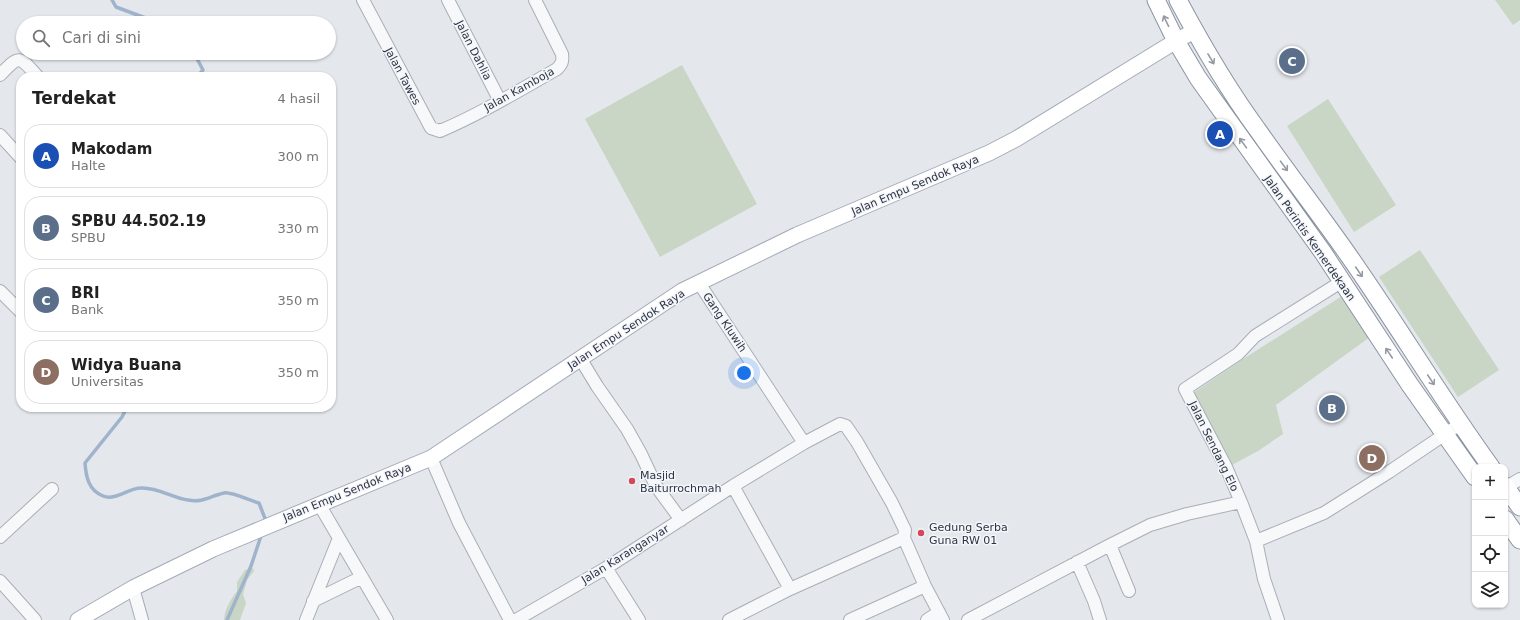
<!DOCTYPE html>
<html lang="id">
<meta charset="utf-8">
<style>
:root{--surface:#fff;--page:#f6f6f6;--text:#222;--muted:#767676;--line:#e0e0e0;--accent:#d1495b}
body{margin:0;font-family:"DejaVu Sans",sans-serif;background:var(--page);color:var(--text)}
.controls{position:absolute;right:12px;bottom:12px;display:grid;overflow:hidden;border-radius:8px;box-shadow:0 1px 3px #0004}
.controls button{width:36px;height:36px;display:grid;place-items:center;padding:0;border:0;border-bottom:1px solid var(--line);background:var(--surface);color:var(--text);font:20px sans-serif}
.you{position:absolute;left:744px;top:373px;width:14px;height:14px;margin:-10px;border:3px solid #fff;border-radius:50%;background:#1a73e8;box-shadow:0 0 0 6px #1a73e833}
.badge{display:grid;place-items:center;width:26px;height:26px;border-radius:50%;background:var(--accent);color:#fff;font-size:13px;font-weight:700}
.pin{position:absolute;translate:-50% -50%;border:2px solid #fff;box-shadow:0 1px 4px #0006}
.list{margin:0;padding:0;list-style:none}
h2{display:flex;justify-content:space-between;align-items:center;height:52px;margin:0;padding:0 16px;font-size:17px}
h2 small{font-size:13px;font-weight:400;color:var(--muted)}
.list li{display:grid;grid-template-columns:26px 1fr auto;gap:12px;align-items:center;box-sizing:border-box;height:64px;margin:0 8px 8px;padding:0 8px;border:1px solid var(--line);border-radius:16px}
.list b{display:block;font-size:15px;white-space:nowrap}
.list p{margin:0;font-size:13px;white-space:nowrap;color:var(--muted)}
.list em{font-size:13px;font-style:normal;color:var(--muted)}
.icon{flex:none;width:22px;height:22px;fill:none;stroke:currentColor;stroke-width:2;stroke-linecap:round;stroke-linejoin:round}
.map{position:relative;flex:none;width:1520px;height:620px;overflow:hidden}
.search{position:absolute;background:var(--surface);box-shadow:0 1px 3px #0004;left:16px;top:16px;width:320px;height:44px;display:flex;align-items:center;gap:10px;box-sizing:border-box;padding:0 14px;border-radius:22px;color:var(--muted);font-size:15px}
.panel{position:absolute;background:var(--surface);box-shadow:0 1px 3px #0004;left:16px;top:72px;width:320px;height:340px;border-radius:16px}
.map>svg:first-child{display:block}
</style>
<div class="map">
<svg width="1520" height="620" viewBox="0 0 1520 620">
<rect width="100%" height="100%" fill="#e4e7ec"/>
<path fill="#c9d6c5" d="M 1495,0 L 1520,0 L 1520,20 L 1513,25 Z
M 682,65 L 757,204 L 660,257 L 585,119 Z
M 1328,99 L 1396,205 L 1354,232 L 1287,126 Z
M 1420,250 L 1499,370 L 1458,397 L 1379,277 Z
M 1342,296 L 1370,337 L 1276,405 L 1283,434 L 1258,451 L 1232,465 L 1193,393 L 1240,361 Z
M 253,568 L 254,571 L 247,580 L 245,588 L 243,594 L 246,603 L 240,620 L 224,620 C 224,610 231,599 237,591 L 237,582 L 245,570 Z"/>
<g fill="none" stroke-linecap="round" stroke-linejoin="round">
<path stroke="#9fb4cc" stroke-width="3.5" d="M 112,0 L 116,7 L 159,23
M 194,53 L 203,70 L 197,77
M 127,407 L 122,417 L 85,463 C 86,476 88,490 103,496 C 116,501 128,488 141,488 C 157,487 173,498 188,500 C 203,503 210,496 224,493 C 230,491 251,501 259,503 L 266,521 L 265,523
M 227,620 L 251,566 L 262,533"/>
<g stroke="#a9aeb7" stroke-width="14">
<path id="minor" d="M 363,0 L 431,128 L 440,131 C 480,114 518,91 557,69 C 562,64 563,61 562,54 L 535,0
M 448,0 L 500,101
M 0,75 C 20,54 19,56 38,77
M 0,135 L 21,158
M 699,283 L 804,443
M 0,291 L 21,312
M 580,358 L 597,386 L 627,429 L 641,454 L 656,486 L 681,520
M 431,458 L 459,523 L 510,620
M 733,486 L 790,589
M 1505,488 L 1520,479
M 1241,502 L 1226,467 L 1185,389 L 1238,354 L 1255,336 L 1341,282
M 319,504 L 387,620
M 0,537 L 52,489
M 1256,541 L 1264,579 L 1278,620
M 1110,545 L 1129,591
M 1077,562 L 1094,601 L 1100,620
M 606,568 L 639,620
M 0,581 L 35,620
M 133,588 L 142,620
M 313,601 L 362,577
M 306,620 L 339,538
M 516,620 L 606,568 L 733,486 L 804,443 L 840,424 L 846,426 L 857,442 L 892,503 L 905,530 L 904,538
M 729,620 L 790,589 L 904,538 L 925,586 L 943,620
M 850,620 L 925,586
M 927,620 L 939,612
M 968,620 L 1110,545 L 1150,525 L 1187,514 L 1241,502 L 1256,541 L 1324,513 L 1389,472 L 1460,424"/>
</g>
<g stroke="#a3abb8" stroke-width="17">
<path id="major" d="M 78,620 L 133,588 L 213,549 L 431,458 L 682,291 L 797,235 L 989,153 L 1016,139 L 1176,41 L 1194,31"/>
</g>
<g stroke="#8b94a3" stroke-width="19">
<path id="highway" d="M 1156,0 L 1176,41 L 1198,78 L 1324,254 L 1410,385 L 1475,477
M 1178,0 C 1202,45 1227,88 1257,129 C 1287,172 1319,213 1349,256 C 1398,326 1441,398 1491,467
M 1505,486 L 1520,507
M 1505,519 L 1520,540"/>
</g>
<use href="#minor" stroke="#f7f8fa" stroke-width="12"/>
<use href="#major" stroke="#fff" stroke-width="15"/>
<use href="#highway" stroke="#fff" stroke-width="17"/>
</g>
<defs><path id="oneway-shaft" d="M-6 0H5M1.5-3L5.5 0L1.5 3" fill="none" stroke-width="1.6" stroke-linecap="round" stroke-linejoin="round"/></defs>
<g stroke="#959aa2">
<use href="#oneway-shaft" transform="translate(1166 21) rotate(-116)"/>
<use href="#oneway-shaft" transform="translate(1211 59) rotate(59)"/>
<use href="#oneway-shaft" transform="translate(1243 143) rotate(-126)"/>
<use href="#oneway-shaft" transform="translate(1284 166) rotate(54)"/>
<use href="#oneway-shaft" transform="translate(1359 272) rotate(56)"/>
<use href="#oneway-shaft" transform="translate(1389 353) rotate(-124)"/>
<use href="#oneway-shaft" transform="translate(1431 380) rotate(56)"/>
</g>
<g fill="#d1495b" stroke="#f4f6f9" stroke-width="1.5">
<circle cx="632" cy="481" r="4"/>
<circle cx="921" cy="533" r="4"/>
</g>
<g text-anchor="middle" stroke-width="3" stroke-linejoin="round" paint-order="stroke">
<g font-size="11" fill="#2b3445" stroke="#f4f6f9">
<text transform="translate(474 50) rotate(63)" y="4">Jalan Dahlia</text>
<text transform="translate(403 76) rotate(62)" y="4">Jalan Tawes</text>
<text transform="translate(519 89) rotate(-29)" y="4">Jalan Kamboja</text>
<text transform="translate(915 185) rotate(-23)" y="4">Jalan Empu Sendok Raya</text>
<text transform="translate(1310 238) rotate(55)" y="4">Jalan Perintis Kemerdekaan</text>
<text transform="translate(725 322) rotate(56)" y="4">Gang Kluwih</text>
<text transform="translate(626 329) rotate(-33)" y="4">Jalan Empu Sendok Raya</text>
<text transform="translate(1214 446) rotate(64)" y="4">Jalan Sendang Elo</text>
<text transform="translate(347 492) rotate(-22)" y="4">Jalan Empu Sendok Raya</text>
<text transform="translate(625 554) rotate(-32)" y="4">Jalan Karanganyar</text>
</g>
<g font-size="11" fill="#2b3445" stroke="#f4f6f9" text-anchor="start">
<text x="640" y="479">Masjid<tspan x="640" dy="13">Baiturrochmah</tspan></text>
<text x="929" y="531">Gedung Serba<tspan x="929" dy="13">Guna RW 01</tspan></text>
</g>
</g>
</svg>
<div class="controls">
<button>+</button>
<button>−</button>
<button><svg class="icon" aria-label="locate" viewBox="0 0 24 24"><circle cx="12" cy="12" r="6"/><path d="M12 2v4M12 18v4M2 12h4M18 12h4"/></svg></button>
<button><svg class="icon" aria-label="layers" viewBox="0 0 24 24"><path d="M12 4l9 5-9 5-9-5zM3 14l9 5 9-5"/></svg></button>
</div>
<div class="you"></div>
<div class="pin badge" style="left:1220px;top:134px;background:#1a4fb4">A</div>
<div class="pin badge" style="left:1332px;top:408px;background:#5c6f8a">B</div>
<div class="pin badge" style="left:1292px;top:61px;background:#5c6f8a">C</div>
<div class="pin badge" style="left:1372px;top:458px;background:#8d6e63">D</div>
<div class="search"><svg class="icon" aria-label="search" viewBox="0 0 24 24"><circle cx="10" cy="10" r="6"/><path d="M15 15l6 6"/></svg>Cari di sini</div>
<section class="panel">
<h2>Terdekat<small>4 hasil</small></h2>
<ul class="list">
<li><span class="badge" style="background:#1a4fb4">A</span><div><b>Makodam</b><p>Halte</p></div><em>300 m</em></li>
<li><span class="badge" style="background:#5c6f8a">B</span><div><b>SPBU 44.502.19</b><p>SPBU</p></div><em>330 m</em></li>
<li><span class="badge" style="background:#5c6f8a">C</span><div><b>BRI</b><p>Bank</p></div><em>350 m</em></li>
<li><span class="badge" style="background:#8d6e63">D</span><div><b>Widya Buana</b><p>Universitas</p></div><em>350 m</em></li>
</ul>
</section>
</div>
